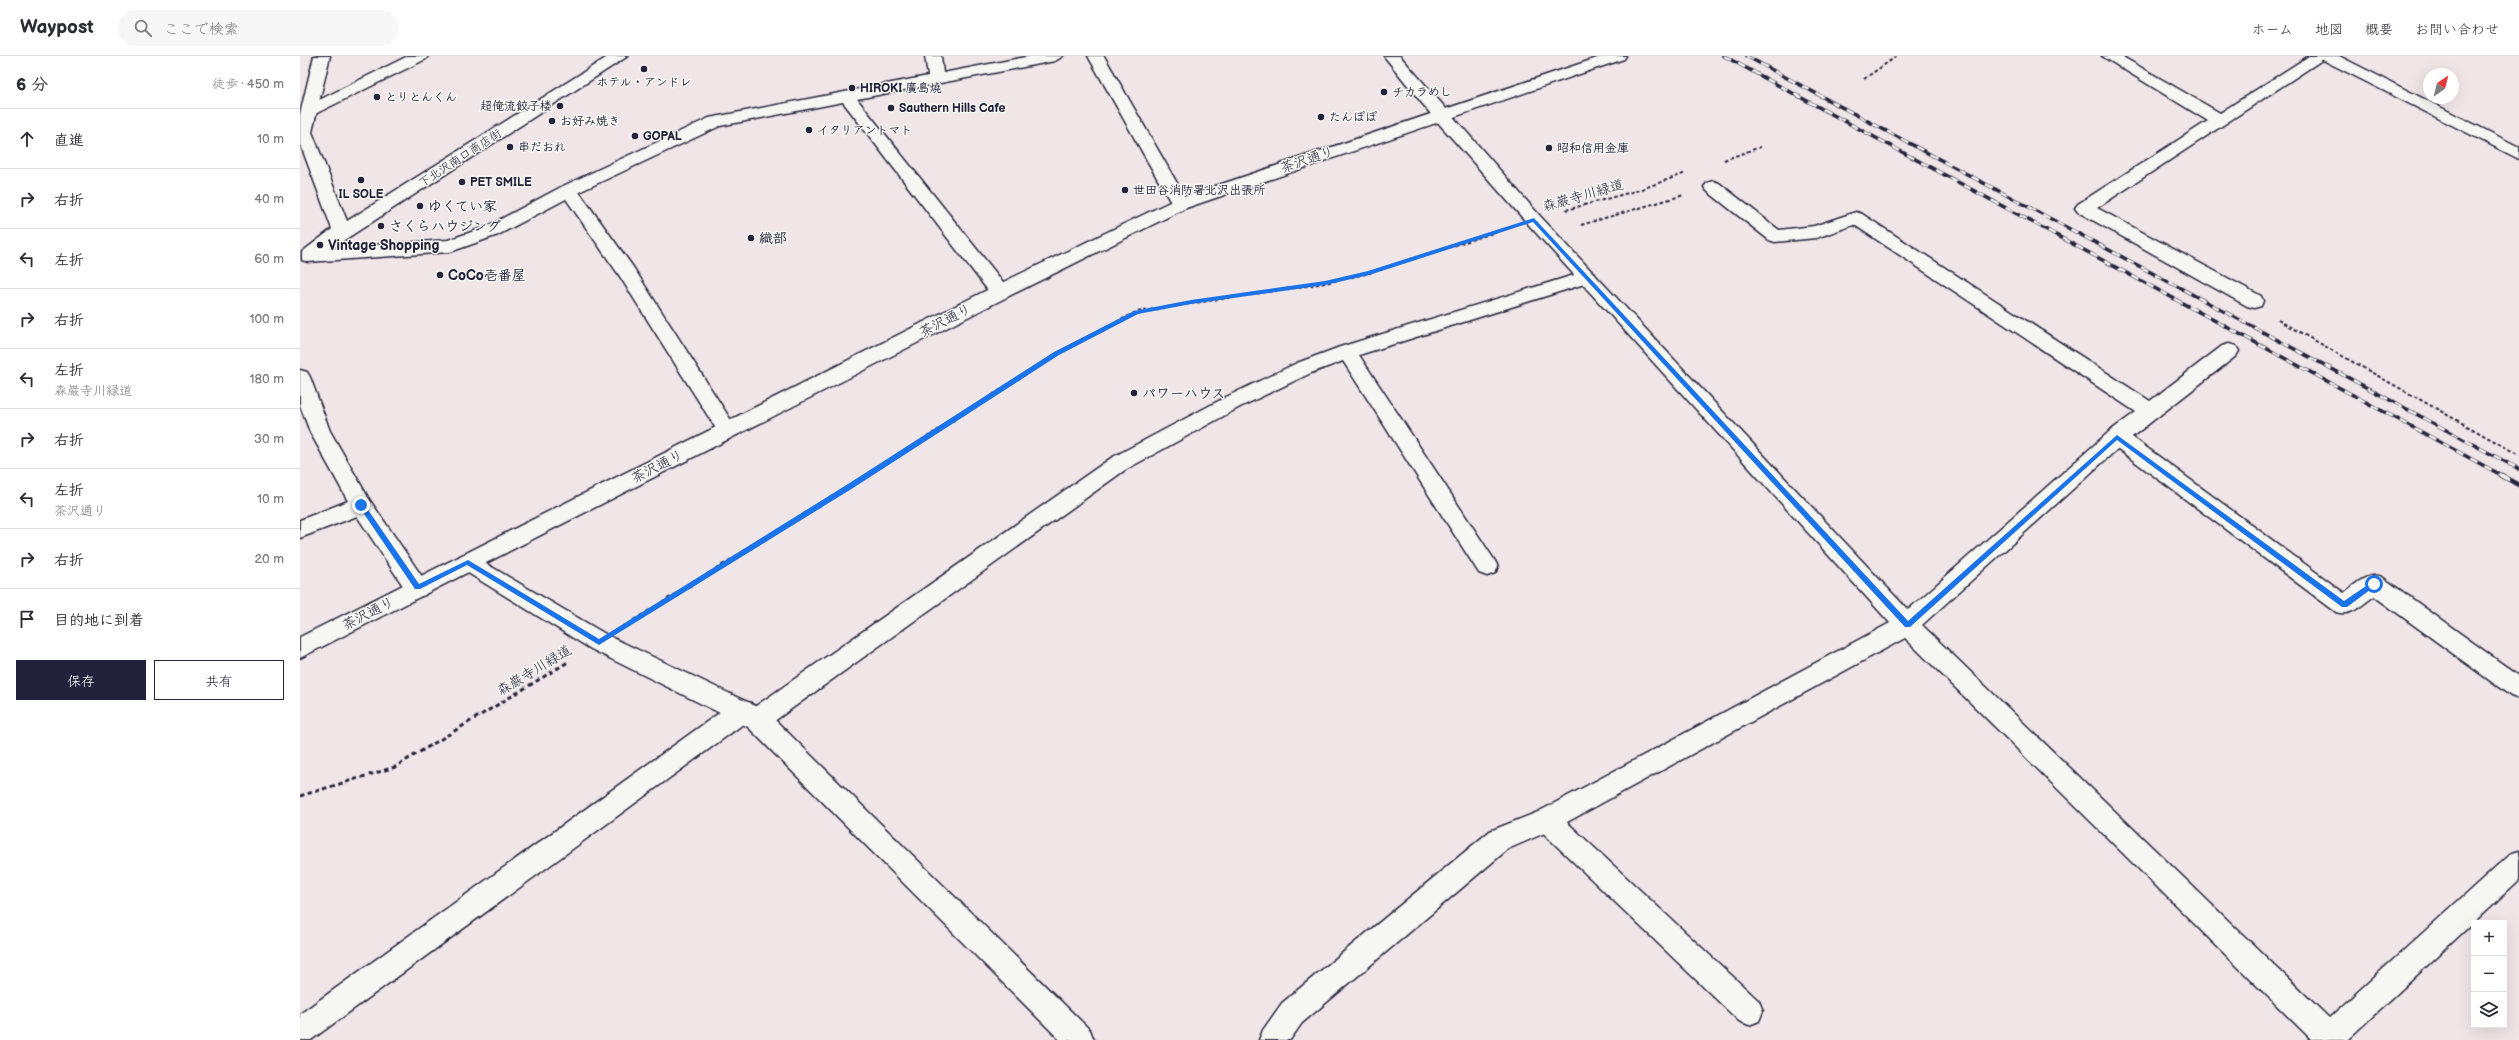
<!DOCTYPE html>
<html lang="ja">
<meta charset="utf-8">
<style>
:root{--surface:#fff;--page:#f7f7f7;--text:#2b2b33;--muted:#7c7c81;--line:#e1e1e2;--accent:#22223b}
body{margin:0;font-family:"Balsamiq Sans","Klee One",sans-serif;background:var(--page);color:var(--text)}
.controls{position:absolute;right:12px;bottom:12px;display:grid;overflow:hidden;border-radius:0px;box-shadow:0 4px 16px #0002}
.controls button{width:36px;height:36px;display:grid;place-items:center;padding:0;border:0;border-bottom:1px solid var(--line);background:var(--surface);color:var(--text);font:20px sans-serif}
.compass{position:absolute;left:2123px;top:12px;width:36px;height:36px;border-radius:50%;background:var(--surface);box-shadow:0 4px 16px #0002;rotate:35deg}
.stop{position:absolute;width:12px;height:12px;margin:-9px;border:3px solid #1a73e8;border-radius:50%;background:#fff}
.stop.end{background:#1a73e8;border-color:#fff;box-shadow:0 1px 4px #0008}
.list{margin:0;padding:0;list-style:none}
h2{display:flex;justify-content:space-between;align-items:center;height:52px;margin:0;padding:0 16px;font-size:17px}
h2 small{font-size:13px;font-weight:400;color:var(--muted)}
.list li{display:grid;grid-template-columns:26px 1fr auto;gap:12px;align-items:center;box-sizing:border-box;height:60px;padding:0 16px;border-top:1px solid var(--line)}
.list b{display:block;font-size:15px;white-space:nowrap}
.list p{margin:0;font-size:13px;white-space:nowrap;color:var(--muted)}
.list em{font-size:13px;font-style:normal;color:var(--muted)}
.actions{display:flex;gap:8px;padding:12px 16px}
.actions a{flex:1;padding:9px 0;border:1px solid var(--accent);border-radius:0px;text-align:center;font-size:14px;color:var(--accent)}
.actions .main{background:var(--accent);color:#fff}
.icon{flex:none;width:22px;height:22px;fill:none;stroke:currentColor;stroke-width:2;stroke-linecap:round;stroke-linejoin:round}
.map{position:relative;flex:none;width:2219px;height:984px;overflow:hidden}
header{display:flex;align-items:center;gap:24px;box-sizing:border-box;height:56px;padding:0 20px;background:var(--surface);border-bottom:1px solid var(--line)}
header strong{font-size:19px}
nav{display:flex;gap:22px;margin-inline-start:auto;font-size:14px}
.search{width:280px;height:36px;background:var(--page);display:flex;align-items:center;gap:10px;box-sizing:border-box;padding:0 14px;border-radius:22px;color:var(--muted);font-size:15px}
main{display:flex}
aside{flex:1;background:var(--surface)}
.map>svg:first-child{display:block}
</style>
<header>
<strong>Waypost</strong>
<div class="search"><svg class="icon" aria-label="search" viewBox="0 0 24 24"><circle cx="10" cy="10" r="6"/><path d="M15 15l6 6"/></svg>ここで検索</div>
<nav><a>ホーム</a><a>地図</a><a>概要</a><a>お問い合わせ</a></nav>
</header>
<main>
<aside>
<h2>6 分<small>徒歩 · 450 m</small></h2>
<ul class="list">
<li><svg class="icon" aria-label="ahead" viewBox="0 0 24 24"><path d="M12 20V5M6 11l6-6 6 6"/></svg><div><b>直進</b></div><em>10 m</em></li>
<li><svg class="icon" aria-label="right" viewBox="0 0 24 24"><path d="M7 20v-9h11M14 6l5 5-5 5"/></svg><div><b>右折</b></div><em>40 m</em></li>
<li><svg class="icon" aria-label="left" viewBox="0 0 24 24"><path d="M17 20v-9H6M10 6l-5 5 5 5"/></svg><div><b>左折</b></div><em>60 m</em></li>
<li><svg class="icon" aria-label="right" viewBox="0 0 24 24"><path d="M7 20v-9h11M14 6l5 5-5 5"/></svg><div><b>右折</b></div><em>100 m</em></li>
<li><svg class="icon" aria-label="left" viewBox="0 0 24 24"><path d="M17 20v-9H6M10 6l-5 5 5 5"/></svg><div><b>左折</b><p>森巌寺川緑道</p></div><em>180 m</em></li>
<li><svg class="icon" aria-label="right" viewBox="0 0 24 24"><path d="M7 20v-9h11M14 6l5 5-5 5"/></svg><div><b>右折</b></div><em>30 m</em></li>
<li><svg class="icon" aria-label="left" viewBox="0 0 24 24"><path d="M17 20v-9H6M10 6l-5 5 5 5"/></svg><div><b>左折</b><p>茶沢通り</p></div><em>10 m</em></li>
<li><svg class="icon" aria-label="right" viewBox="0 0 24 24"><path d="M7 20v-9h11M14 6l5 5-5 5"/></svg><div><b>右折</b></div><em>20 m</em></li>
<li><svg class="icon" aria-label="arrive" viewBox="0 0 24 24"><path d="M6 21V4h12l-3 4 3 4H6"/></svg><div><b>目的地に到着</b></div></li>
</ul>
<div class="actions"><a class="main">保存</a><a>共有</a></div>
</aside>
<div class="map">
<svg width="2219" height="984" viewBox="0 0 2219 984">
<rect width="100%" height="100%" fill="#f1e6e7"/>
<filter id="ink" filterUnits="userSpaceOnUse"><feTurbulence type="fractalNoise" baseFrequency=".025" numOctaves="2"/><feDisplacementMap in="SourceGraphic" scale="8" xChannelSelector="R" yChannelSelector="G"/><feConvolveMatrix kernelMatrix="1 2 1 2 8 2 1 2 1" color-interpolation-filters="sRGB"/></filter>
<g filter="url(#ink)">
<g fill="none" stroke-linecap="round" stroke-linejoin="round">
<g stroke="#22223b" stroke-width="3">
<path id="service" d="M 108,0 L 128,0 L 126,3 L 15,58 L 9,60 L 1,55 L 3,52 Z
M 2019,0 L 2039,0 L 2219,91 L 2219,103 L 2021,3 Z
M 1413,125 L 1419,127 L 1479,174 L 1514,170 L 1556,156 L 1562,158 L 1565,162 L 1562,166 L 1516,182 L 1475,186 L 1469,184 L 1407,135 L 1404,131 L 1407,127 Z
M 1287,215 L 1294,217 L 1296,221 L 1294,225 L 1059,299 L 1195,505 L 1198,511 L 1195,517 L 1187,520 L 1179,517 L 1043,305 L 1011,317 L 940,351 L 825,414 L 466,671 L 457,674 L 448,671 L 446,666 L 11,984 L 0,984 L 0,958 L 433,647 L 442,644 L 451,647 L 453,652 L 811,402 L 926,341 L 997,307 L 1040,291 Z
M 1817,373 L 1824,375 L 2044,537 C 2056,528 2067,516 2082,521 L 2219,620 L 2219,643 L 2211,640 L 2074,540 C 2062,549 2051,561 2036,556 L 1810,387 L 1807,381 L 1810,375 Z
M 1247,752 L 1256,756 L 1459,945 L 1463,955 L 1459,965 L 1449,969 L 1439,965 L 1238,772 L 1234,764 L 1238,756 Z"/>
</g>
<g stroke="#22223b" stroke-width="3">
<path id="minor" d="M 14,0 L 30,0 L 12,76 L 47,165 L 309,0 L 328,0 L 32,192 L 148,184 L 186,171 L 263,130 L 409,62 L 628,20 L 625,0 L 641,0 L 643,17 L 731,0 L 763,0 L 755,5 L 557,43 L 707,231 L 709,236 L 707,241 L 700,242 L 693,241 L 543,46 L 420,70 L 279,136 L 333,211 L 434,369 L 437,374 L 434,379 L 427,382 L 420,379 L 319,219 L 266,143 L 198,179 L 150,196 L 8,206 L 2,204 L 2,196 L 32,173 L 0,87 L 0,58 Z
M 788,0 L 804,0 L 889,148 L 886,152 L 874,152 Z
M 1084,0 L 1100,0 L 1240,160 L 1608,554 L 1810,375 L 1836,356 L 1550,166 L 1547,162 L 1550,158 L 1562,158 L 1850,345 L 1922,290 L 1929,288 L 1936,290 L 1939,295 L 1936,300 L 1824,387 L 1622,569 L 2029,962 L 2210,798 L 2219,795 L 2219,824 L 2047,984 L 2012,984 L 1605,582 L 1256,772 L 1208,793 L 1002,967 L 990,984 L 959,984 L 963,974 L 982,947 L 1190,775 L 1238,756 L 1590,567 L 1228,168 L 1134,62 Z
M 1802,0 L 1821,0 L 1920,57 L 2009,0 L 2028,0 L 1797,152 L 1961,240 L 1963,245 L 1961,250 L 1954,252 L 1947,250 L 1778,156 L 1775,152 L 1778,148 L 1908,65 Z
M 0,314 L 7,316 L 10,321 L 30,375 L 69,443 L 125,525 L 128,532 L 125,539 L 117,541 L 109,539 L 57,460 L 0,482 L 0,464 L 48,445 L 10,376 L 0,349 Z
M 168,497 L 307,579 L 466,655 L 790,974 L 794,984 L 760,984 L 448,671 L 291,593 L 160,512 L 157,506 L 160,500 Z"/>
</g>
<g stroke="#22223b" stroke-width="3">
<path id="tertiary" d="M 1303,0 L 1326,0 L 1324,3 L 886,152 L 707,241 L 0,602 L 0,581 L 693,231 L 874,144 Z"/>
</g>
<path stroke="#22223b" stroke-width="2" stroke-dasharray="3.5 2.5" stroke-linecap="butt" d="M 1564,23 L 1597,0
M 1424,104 L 1460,91
M 1266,154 L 1339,134 L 1386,117
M 1281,169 L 1384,139
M 1978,264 L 2219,399
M 566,420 L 757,298 L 836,256 L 1025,227 L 1069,217 L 1202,174"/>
<path stroke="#22223b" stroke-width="3" stroke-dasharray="4.5 3.5" stroke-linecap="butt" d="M 333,565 L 568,419
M 0,740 L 95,711 L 268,606"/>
<use href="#service" fill="#f6f6f2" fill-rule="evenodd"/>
<use href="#minor" fill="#f6f6f2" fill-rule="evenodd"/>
<use href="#tertiary" fill="#f6f6f2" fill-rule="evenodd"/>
<g stroke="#22223b" stroke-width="3.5">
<path id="rail-far1" d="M 1424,0 L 2203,420
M 1446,0 L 2219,413"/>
</g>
<g stroke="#22223b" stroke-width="5">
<path id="rail" d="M 2201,419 L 2219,429"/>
</g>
<use href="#rail-far1" stroke="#f6f6f2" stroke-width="2.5" stroke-dasharray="8" stroke-linecap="butt"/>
<use href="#rail" stroke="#f6f6f2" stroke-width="3.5" stroke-dasharray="10" stroke-linecap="butt"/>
</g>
</g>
<path fill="#1a73e8" d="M 1234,162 L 1608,565 L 1817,379 L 2044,545 L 2072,526 L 2078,528 L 2047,551 L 2042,551 L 1817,384 L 1610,571 L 1605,571 L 1233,166 L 1069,219 L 1025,229 L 891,248 L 838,258 L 759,299 L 553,432 L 299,589 L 167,509 L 120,533 L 115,533 L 58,449 L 64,448 L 119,528 L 168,504 L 299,583 L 548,428 L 754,296 L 834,255 L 891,244 L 1025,225 L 1068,215 Z"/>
<g fill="#22223b" stroke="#f6f6f2" stroke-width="1.5">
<circle cx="344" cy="13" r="4"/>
<circle cx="552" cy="32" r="4"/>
<circle cx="1084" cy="36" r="4"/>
<circle cx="77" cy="41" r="4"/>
<circle cx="260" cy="50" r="4"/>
<circle cx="591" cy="52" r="4"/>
<circle cx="1021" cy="61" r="4"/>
<circle cx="252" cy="65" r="4"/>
<circle cx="509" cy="74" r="4"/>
<circle cx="335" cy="80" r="4"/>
<circle cx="210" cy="91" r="4"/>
<circle cx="1249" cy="92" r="4"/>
<circle cx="61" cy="124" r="4"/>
<circle cx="162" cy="126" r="4"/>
<circle cx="825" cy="134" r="4"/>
<circle cx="120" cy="150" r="4"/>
<circle cx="81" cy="170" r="4"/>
<circle cx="451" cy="182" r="4"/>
<circle cx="20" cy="189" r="4"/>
<circle cx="140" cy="219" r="4"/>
<circle cx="834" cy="337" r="4"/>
</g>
<g text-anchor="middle" stroke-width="3" stroke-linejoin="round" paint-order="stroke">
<g font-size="12" font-weight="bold" fill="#22223b" stroke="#f6f6f2" text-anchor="start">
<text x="344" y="30" text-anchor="middle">ホテル・アンドレ</text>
<text x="560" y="36">HIROKI 廣島燒</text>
<text x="1092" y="40">チカラめし</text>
<text x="85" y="45">とりとんくん</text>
<text x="252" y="54" text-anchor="end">超俺流餃子楼</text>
<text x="599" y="56">Sauthern Hills Cafe</text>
<text x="1029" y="65">たんぽぽ</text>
<text x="260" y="69">お好み焼き</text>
<text x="517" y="78">イタリアントマト</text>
<text x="343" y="84">GOPAL</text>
<text x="218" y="95">串だおれ</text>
<text x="1257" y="96">昭和信用金庫</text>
<text x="170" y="130">PET SMILE</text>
<text x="833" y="138">世田谷消防署北沢出張所</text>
<text x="61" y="142" text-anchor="middle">IL SOLE</text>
</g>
<g font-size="12" fill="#22223b" stroke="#f6f6f2">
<text transform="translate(160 102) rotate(-33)" y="4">下北沢南口商店街</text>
</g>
<g font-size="14" fill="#22223b" stroke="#f6f6f2">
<text transform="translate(1007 103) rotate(-19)" y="5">茶沢通り</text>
<text transform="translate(1283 139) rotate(-16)" y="5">森巌寺川緑道</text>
<text transform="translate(645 264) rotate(-27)" y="5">茶沢通り</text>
<text transform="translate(357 410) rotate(-27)" y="5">茶沢通り</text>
<text transform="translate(68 557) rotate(-27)" y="5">茶沢通り</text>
<text transform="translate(234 614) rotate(-31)" y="5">森巌寺川緑道</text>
</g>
<g font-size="14" font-weight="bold" fill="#22223b" stroke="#f6f6f2" text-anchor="start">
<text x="128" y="155">ゆくてい家</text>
<text x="89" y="175">さくらハウジング</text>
<text x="459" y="187">織部</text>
<text x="28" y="194">Vintage Shopping</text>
<text x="148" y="224">CoCo壱番屋</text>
<text x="842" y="342">パワーハウス</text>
</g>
</g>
</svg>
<div class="controls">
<button>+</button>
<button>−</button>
<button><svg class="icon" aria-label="layers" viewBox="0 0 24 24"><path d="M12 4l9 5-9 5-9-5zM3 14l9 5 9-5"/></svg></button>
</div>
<svg class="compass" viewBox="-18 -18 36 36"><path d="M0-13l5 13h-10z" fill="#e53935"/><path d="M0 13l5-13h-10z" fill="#7c7c81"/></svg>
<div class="stop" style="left:2074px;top:528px"></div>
<div class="stop end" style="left:61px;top:449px"></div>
</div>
</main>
